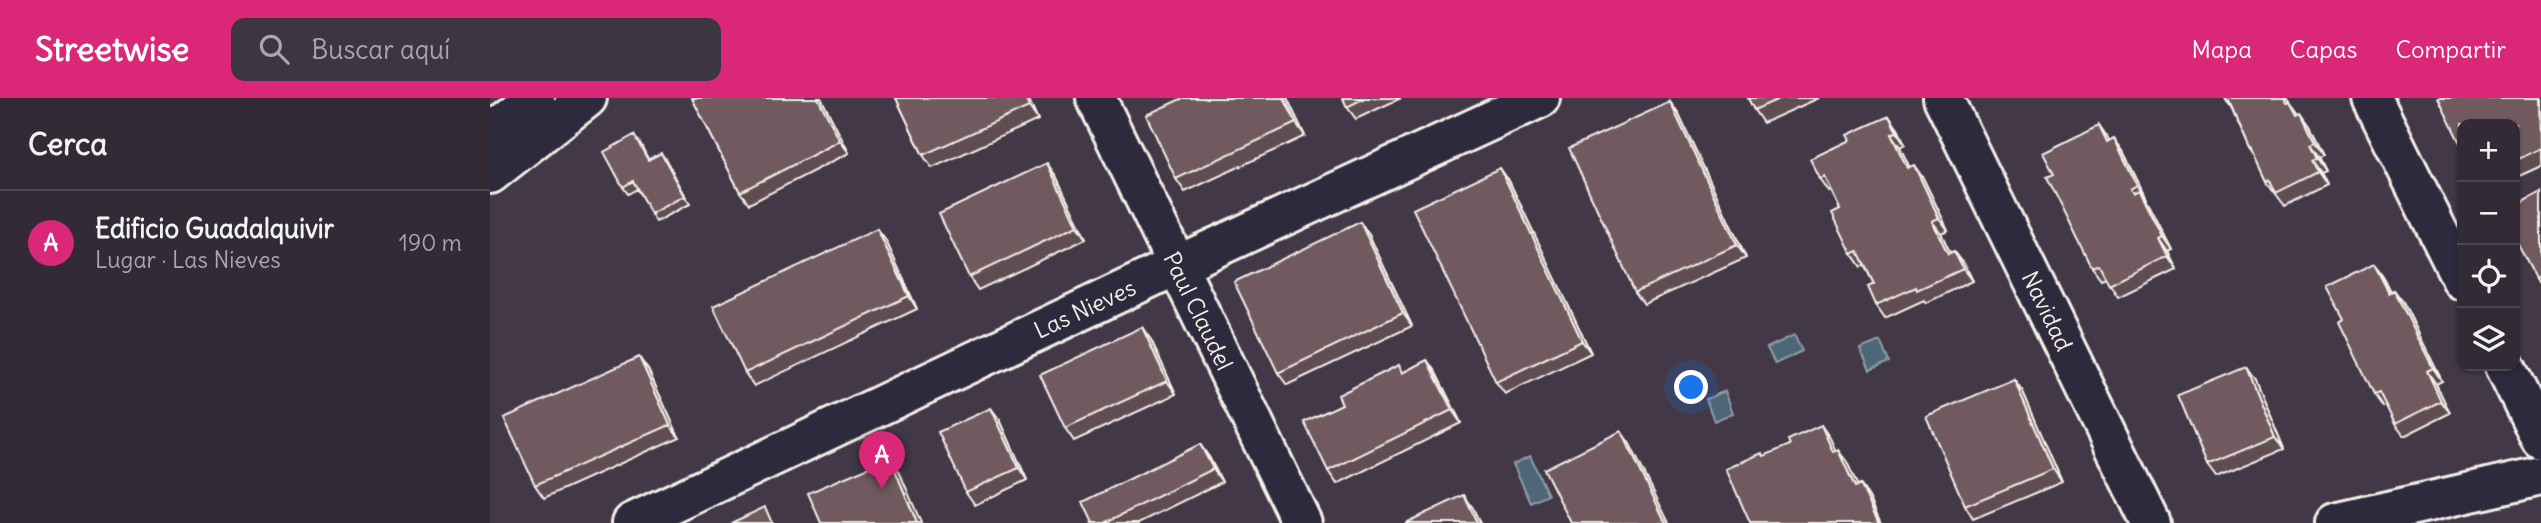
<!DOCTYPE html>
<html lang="es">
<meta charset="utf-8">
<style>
:root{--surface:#322a35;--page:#3d3641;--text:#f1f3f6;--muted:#a8a7ad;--line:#4d4650;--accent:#db2777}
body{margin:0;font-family:Delius,sans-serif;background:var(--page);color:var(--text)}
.controls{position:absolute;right:21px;top:21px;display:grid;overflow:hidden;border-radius:14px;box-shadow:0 2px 5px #0004}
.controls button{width:63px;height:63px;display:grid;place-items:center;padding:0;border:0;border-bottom:2px solid var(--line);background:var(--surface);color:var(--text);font:35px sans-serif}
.you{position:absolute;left:1202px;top:290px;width:24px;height:24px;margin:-18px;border:5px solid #fff;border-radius:50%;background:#1a73e8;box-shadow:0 0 0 10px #1a73e833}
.badge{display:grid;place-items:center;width:46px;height:46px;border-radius:50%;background:var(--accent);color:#fff;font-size:23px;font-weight:700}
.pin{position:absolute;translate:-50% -58px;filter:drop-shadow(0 2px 4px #0008)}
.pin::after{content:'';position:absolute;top:37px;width:24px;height:21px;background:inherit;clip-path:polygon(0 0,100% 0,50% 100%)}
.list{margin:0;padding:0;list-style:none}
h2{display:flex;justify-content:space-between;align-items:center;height:91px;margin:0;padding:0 28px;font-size:30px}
h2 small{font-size:23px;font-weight:400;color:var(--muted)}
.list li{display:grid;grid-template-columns:46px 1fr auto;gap:21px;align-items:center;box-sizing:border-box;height:105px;padding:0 28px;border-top:2px solid var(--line)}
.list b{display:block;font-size:26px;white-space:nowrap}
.list p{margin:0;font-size:23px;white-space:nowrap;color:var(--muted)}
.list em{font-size:23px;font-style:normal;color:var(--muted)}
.icon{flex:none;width:38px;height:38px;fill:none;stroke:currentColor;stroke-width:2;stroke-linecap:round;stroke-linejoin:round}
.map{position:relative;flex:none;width:2051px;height:425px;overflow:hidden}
header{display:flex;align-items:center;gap:42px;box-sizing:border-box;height:98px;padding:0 35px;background:var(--accent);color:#fff}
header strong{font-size:33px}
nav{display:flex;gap:38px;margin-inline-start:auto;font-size:24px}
.search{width:490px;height:63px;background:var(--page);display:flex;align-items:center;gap:18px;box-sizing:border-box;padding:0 24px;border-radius:14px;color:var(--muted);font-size:26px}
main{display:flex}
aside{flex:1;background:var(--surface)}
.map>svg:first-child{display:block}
</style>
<header>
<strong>Streetwise</strong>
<div class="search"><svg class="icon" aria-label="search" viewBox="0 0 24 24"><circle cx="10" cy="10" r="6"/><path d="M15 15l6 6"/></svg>Buscar aquí</div>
<nav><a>Mapa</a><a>Capas</a><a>Compartir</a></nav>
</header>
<main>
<aside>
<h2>Cerca<small></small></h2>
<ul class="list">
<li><span class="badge">A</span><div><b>Edificio Guadalquivir</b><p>Lugar · Las Nieves</p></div><em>190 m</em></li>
</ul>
</aside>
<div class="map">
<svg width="2051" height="425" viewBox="0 0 2051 425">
<rect width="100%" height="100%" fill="#423847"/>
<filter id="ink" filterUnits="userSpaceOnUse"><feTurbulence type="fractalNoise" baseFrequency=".0143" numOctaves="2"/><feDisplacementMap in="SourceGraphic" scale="14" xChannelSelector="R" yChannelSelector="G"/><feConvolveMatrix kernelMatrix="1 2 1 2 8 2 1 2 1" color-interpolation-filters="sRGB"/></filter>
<g filter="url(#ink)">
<path fill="#4e6678" stroke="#909ea5" stroke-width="2" d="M 1304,237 L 1312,253 L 1285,266 L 1277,250 Z
M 1390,243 L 1399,264 L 1380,272 L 1370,251 Z
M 1235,293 L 1243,315 L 1224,323 L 1216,301 Z
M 1040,358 L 1058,397 L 1041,405 L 1023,366 Z"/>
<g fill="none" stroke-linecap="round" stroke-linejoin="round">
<g stroke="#f4f1e8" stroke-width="44">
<path id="minor" d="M 606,0 L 812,425
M 1453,0 L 1661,425
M 1882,0 L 1972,182
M 2015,268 L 2051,341
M 142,425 L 666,177 L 1050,0"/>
</g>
<g stroke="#f4f1e8" stroke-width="44">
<path id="major" d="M 0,36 L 45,0
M 0,76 L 97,0
M 1845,425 L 2051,378"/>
</g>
<use href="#minor" stroke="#2f2a3d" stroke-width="38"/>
<use href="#major" stroke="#2f2a3d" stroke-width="38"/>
</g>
<path fill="#604d52" stroke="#f4f1e8" stroke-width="2" d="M 202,0 L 331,0 L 359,55 L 259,106 L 250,94 Z
M 406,0 L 538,0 L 548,22 L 442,70 L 433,57 Z
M 797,0 L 815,38 L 695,94 L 686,81 Z
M 853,0 L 911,0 L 866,21 L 857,9 Z
M 1258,0 L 1329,0 L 1273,25 L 1264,12 Z
M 1735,0 L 1797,0 L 1809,16 L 1820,28 L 1834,57 L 1829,59 L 1836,73 L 1831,75 L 1837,87 L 1795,108 L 1777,84 L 1767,62 L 1760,52 L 1742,11 Z
M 2051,0 L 2051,68 L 2025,80 L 2025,26 Z
M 1180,4 L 1189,17 L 1256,160 L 1154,206 L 1145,194 Z
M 1609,27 L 1619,43 L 1633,53 L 1656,100 L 1655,101 L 1681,151 L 1677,153 L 1686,171 L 1628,199 L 1616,180 L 1611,182 L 1602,170 Z
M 1408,31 L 1415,46 L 1410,49 L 1419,69 L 1433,80 L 1458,132 L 1451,135 L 1460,155 L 1464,153 L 1473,165 L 1482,183 L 1436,205 L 1434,202 L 1395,220 L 1386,207 L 1384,186 L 1374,167 L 1371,169 L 1362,156 L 1350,111 L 1341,93 L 1339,94 L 1330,81 Z
M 150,45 L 158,61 L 171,55 L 200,106 L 166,124 L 147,91 L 138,96 L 133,89 Z
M 566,78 L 596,141 L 488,192 L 479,179 Z
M 1019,83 L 1101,255 L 1015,296 L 1006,284 Z
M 2051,94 L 2051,183 L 2048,185 L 2046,181 Z
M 387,131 L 396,143 L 427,211 L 264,288 L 255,275 Z
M 879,137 L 922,228 L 797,287 L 788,275 Z
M 1884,166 L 1893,179 L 1901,193 L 1904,192 L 1913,204 L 1952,283 L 1946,286 L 1960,315 L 1914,338 L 1905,326 L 1896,307 L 1893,309 L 1884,296 L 1854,221 Z
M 661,242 L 686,296 L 584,343 L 575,330 Z
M 937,262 L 946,275 L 971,325 L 847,386 L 838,373 L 914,274 Z
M 158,272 L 189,339 L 54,400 L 45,387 Z
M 1524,281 L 1533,294 L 1572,384 L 1483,421 L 1475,408 Z
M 1765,281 L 1794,351 L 1726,379 L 1717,367 Z
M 510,322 L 537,382 L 485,407 L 476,394 Z
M 719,359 L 732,384 L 649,425 L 603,425 Z"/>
<path fill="#4e3f42" stroke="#f4f1e8" stroke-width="2" d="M 328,0 L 331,0 L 359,55 L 350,43 Z
M 535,0 L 538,0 L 548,22 L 539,9 Z
M 794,0 L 797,0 L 815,38 L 806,25 Z
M 1180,4 L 1189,17 L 1256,160 L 1247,147 Z
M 1811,15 L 1820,28 L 1834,57 L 1825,44 Z
M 1399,18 L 1408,31 L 1415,46 L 1407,34 Z
M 1609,27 L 1618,40 L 1626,57 L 1617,44 Z
M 1401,36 L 1410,49 L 1426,83 L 1417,70 Z
M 1624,40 L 1633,53 L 1656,100 L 1647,87 Z
M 1820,46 L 1829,59 L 1836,73 L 1827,60 Z
M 171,55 L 176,62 L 200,106 L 195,98 Z
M 1822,62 L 1831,75 L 1837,87 L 1828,74 Z
M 557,65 L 566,78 L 596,141 L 587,128 Z
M 1424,67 L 1433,80 L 1458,132 L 1449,120 Z
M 1010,70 L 1019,83 L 1101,255 L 1092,243 Z
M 1649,92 L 1658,105 L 1681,151 L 1672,138 Z
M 1442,123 L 1451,135 L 1467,169 L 1458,156 Z
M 870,124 L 879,137 L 922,228 L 913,215 Z
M 387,131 L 396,143 L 427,211 L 419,198 Z
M 1668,140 L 1677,153 L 1686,171 L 1677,158 Z
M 1464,153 L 1473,165 L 1482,183 L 1473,171 Z
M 1884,166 L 1893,179 L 1908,207 L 1899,195 Z
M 1904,192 L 1913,204 L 1952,283 L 1943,270 Z
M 652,229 L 661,242 L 686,296 L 677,283 Z
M 149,259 L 158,272 L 189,339 L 180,327 Z
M 937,262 L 946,275 L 971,325 L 962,312 Z
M 1756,269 L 1765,281 L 1794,351 L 1785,339 Z
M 1937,273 L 1946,286 L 1960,315 L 1951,303 Z
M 1524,281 L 1533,294 L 1572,384 L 1563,371 Z
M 501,310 L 510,322 L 537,382 L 529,370 Z
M 1331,327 L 1340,340 L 1352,367 L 1343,354 Z
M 1131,333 L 1140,346 L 1179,425 L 1176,425 Z
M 710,346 L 719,359 L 732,384 L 723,371 Z
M 1348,352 L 1357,364 L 1374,402 L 1365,389 Z
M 400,360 L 409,373 L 431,425 L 427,425 Z
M 1370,386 L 1379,399 L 1391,425 L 1389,425 Z
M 974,397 L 983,410 L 990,425 L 987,425 Z"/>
<path fill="#705a5f" stroke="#f4f1e8" stroke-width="2" d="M 202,0 L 328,0 L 350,43 L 250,94 Z
M 406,0 L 535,0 L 539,9 L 433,57 Z
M 693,0 L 794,0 L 806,25 L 686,81 L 656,17 Z
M 853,0 L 875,0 L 857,9 Z
M 1258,0 L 1291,0 L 1264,12 Z
M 1735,0 L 1795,0 L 1797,5 L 1800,4 L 1807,17 L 1811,15 L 1825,44 L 1820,46 L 1827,60 L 1822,62 L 1828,74 L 1786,95 L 1780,82 L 1777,84 L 1762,52 L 1760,52 L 1739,3 L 1737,4 Z
M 1948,0 L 2050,0 L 2051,50 L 2025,63 L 2025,26 L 1972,26 L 1972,49 Z
M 1180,4 L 1247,147 L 1145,194 L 1079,50 Z
M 1399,18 L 1407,34 L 1401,36 L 1417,70 L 1424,67 L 1449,120 L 1442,123 L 1458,156 L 1464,153 L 1473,171 L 1427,192 L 1426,189 L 1386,207 L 1378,189 L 1384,186 L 1368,153 L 1362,156 L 1342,115 L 1350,111 L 1335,79 L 1330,81 L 1320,61 L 1360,42 L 1357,37 Z
M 1609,27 L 1617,44 L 1624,40 L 1647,87 L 1640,91 L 1643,95 L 1649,92 L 1672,138 L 1668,140 L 1677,158 L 1619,187 L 1609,167 L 1602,170 L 1557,79 L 1564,76 L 1553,55 Z
M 144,37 L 158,62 L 171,55 L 195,98 L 161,116 L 143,83 L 133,89 L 114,54 Z
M 557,65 L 587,128 L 479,179 L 449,116 Z
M 1010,70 L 1092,243 L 1006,284 L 923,111 Z
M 2051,94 L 2051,178 L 2046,181 L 2025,141 L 2025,108 Z
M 870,124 L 913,215 L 788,275 L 744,184 Z
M 387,131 L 419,198 L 255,275 L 223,208 Z
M 1884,166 L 1899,195 L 1904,192 L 1943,270 L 1937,273 L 1951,303 L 1905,326 L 1889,294 L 1884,296 L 1849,224 L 1854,221 L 1837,189 Z
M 652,229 L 677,283 L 575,330 L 550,277 Z
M 149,259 L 180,327 L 45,387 L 14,320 Z
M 937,262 L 962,312 L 838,373 L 814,324 L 852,306 L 848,297 L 909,267 L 912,275 Z
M 1756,269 L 1785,339 L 1717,367 L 1688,297 Z
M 1524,281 L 1563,371 L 1475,408 L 1436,318 Z
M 501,310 L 529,370 L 476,394 L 448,334 Z
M 1331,327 L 1343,354 L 1348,352 L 1365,389 L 1370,386 L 1389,425 L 1260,425 L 1236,371 L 1272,355 L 1274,358 L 1300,347 L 1298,342 Z
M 1131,333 L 1176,425 L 1081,425 L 1054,371 Z
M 710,346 L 723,371 L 615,425 L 603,425 L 593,404 Z
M 400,360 L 427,425 L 331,425 L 318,395 Z
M 974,397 L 987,425 L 915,425 Z
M 275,409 L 282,425 L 241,425 Z"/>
</g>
<g text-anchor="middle" stroke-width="5" stroke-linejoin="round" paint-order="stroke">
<g font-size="23" fill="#f4f1e8" stroke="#2f2a3d">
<text transform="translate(595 211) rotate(-25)" y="8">Las Nieves</text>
<text transform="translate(708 213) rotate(64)" y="8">Paul Claudel</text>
<text transform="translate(1557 213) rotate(64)" y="8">Navidad</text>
</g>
</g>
</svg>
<div class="controls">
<button>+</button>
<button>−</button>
<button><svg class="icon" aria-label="locate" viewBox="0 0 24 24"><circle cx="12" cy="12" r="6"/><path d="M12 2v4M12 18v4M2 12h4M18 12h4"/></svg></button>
<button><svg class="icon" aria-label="layers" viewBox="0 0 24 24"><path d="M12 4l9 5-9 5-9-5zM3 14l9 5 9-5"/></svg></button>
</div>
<div class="you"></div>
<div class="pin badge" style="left:392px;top:391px">A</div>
</div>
</main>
